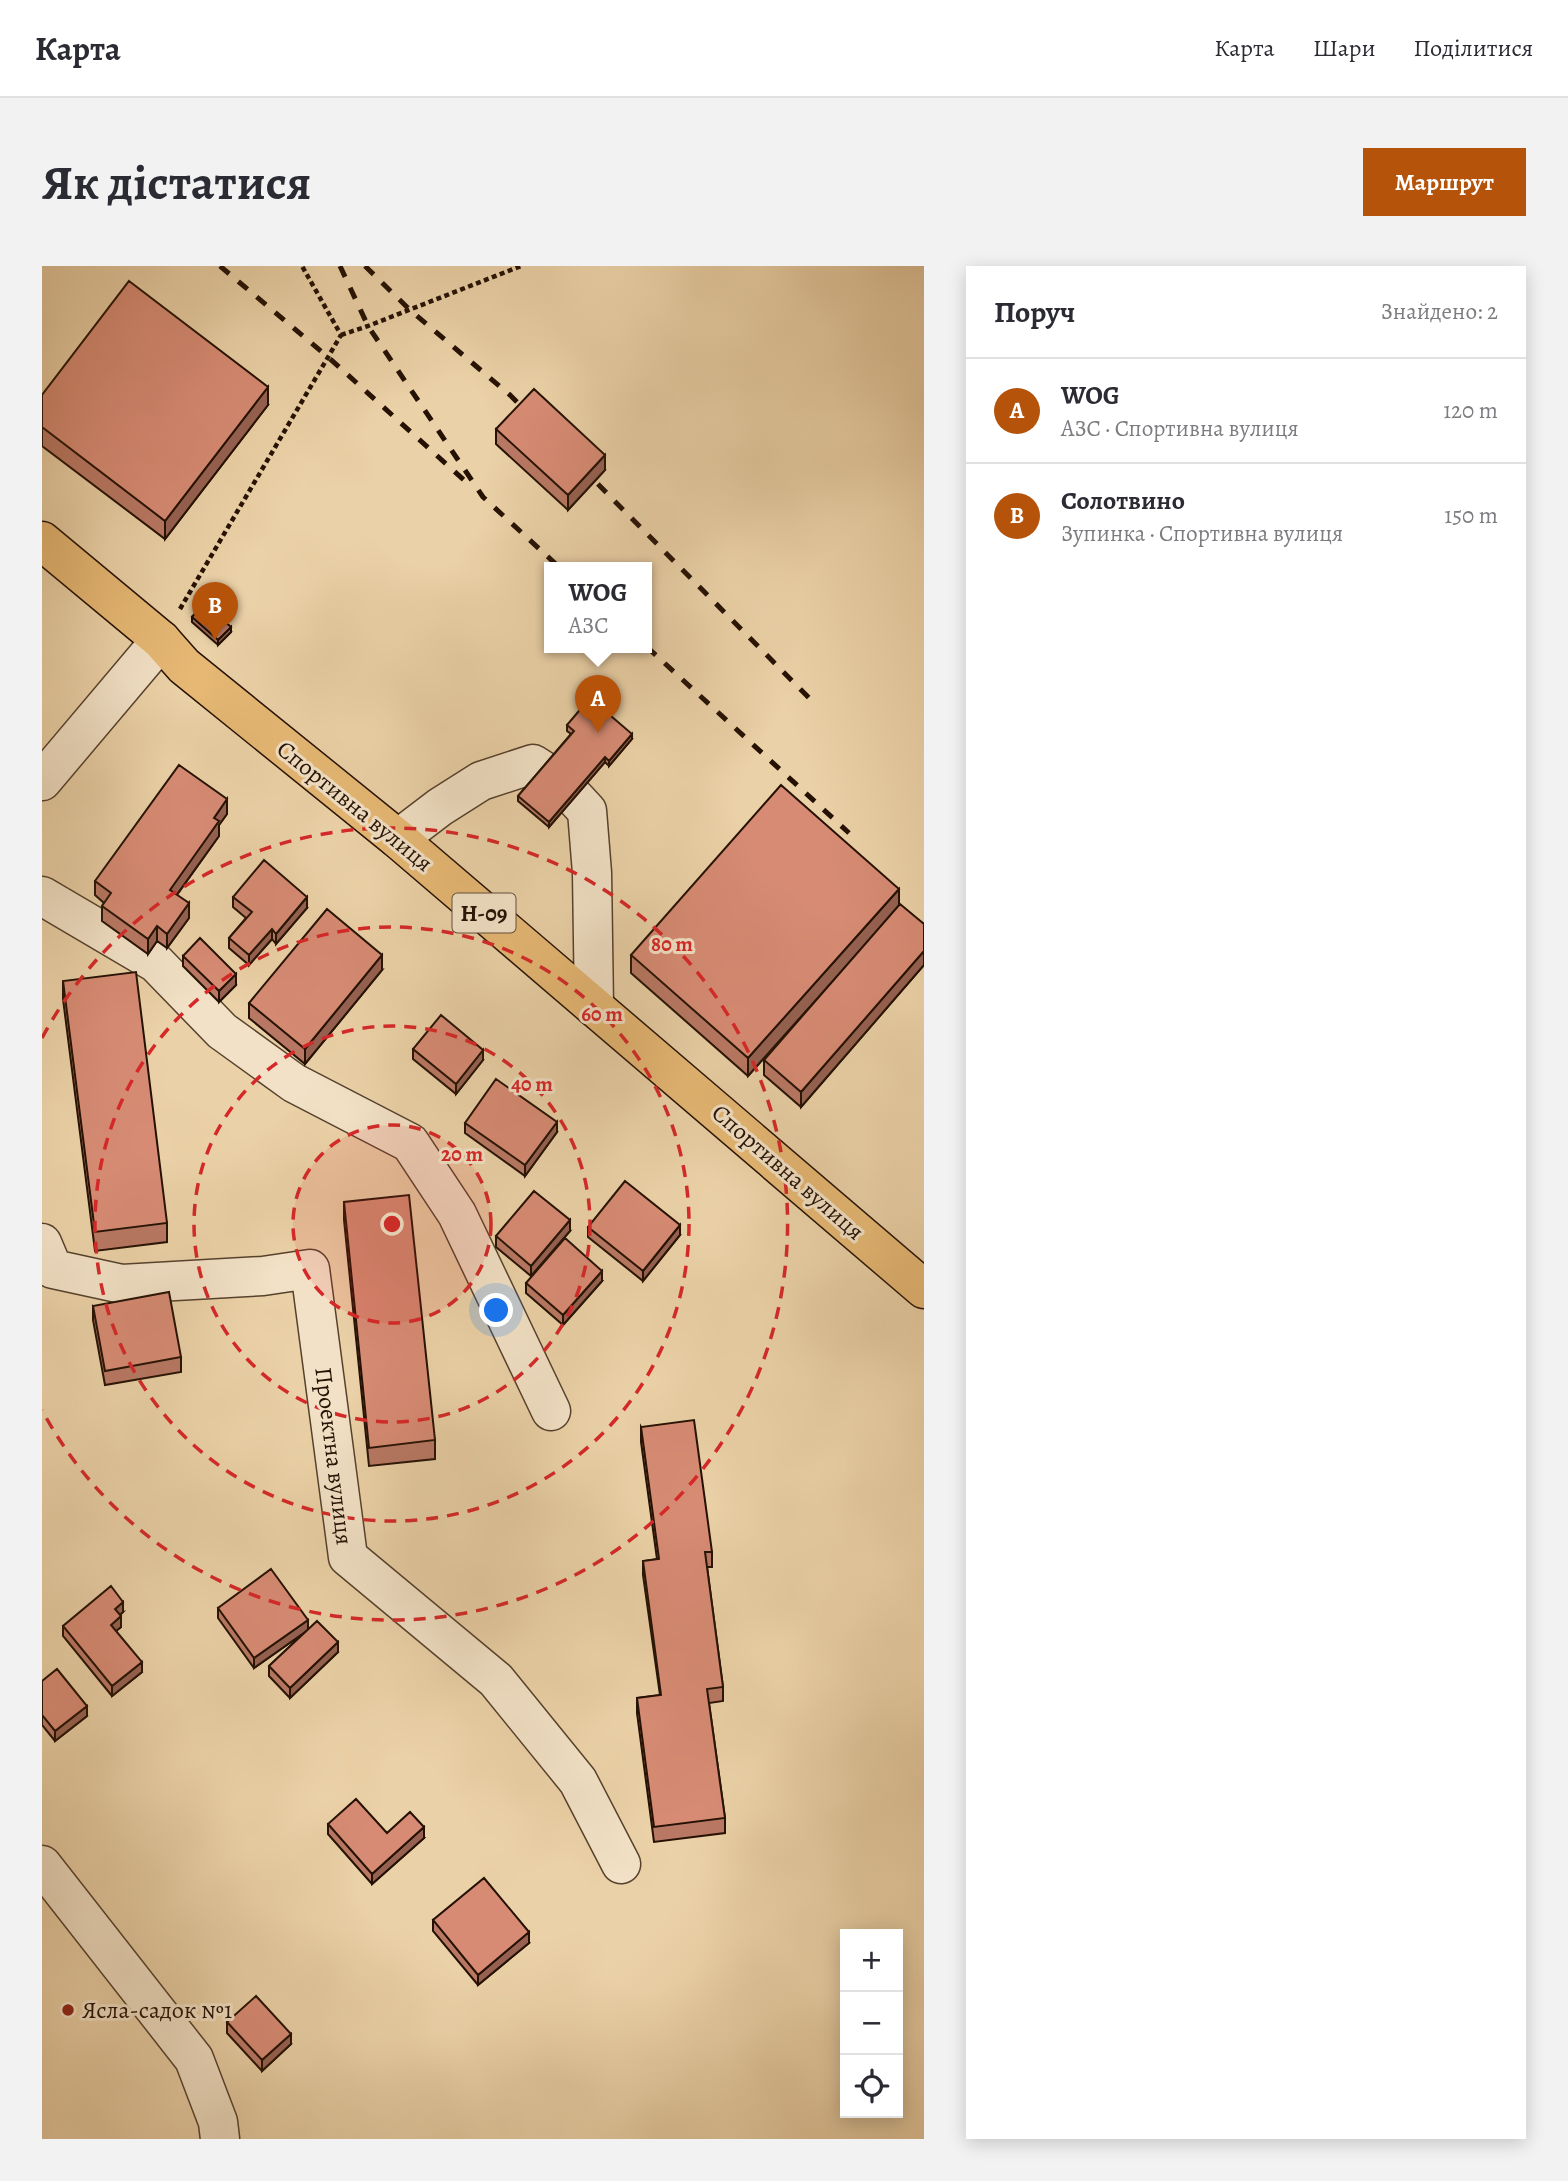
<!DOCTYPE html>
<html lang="uk">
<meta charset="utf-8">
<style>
:root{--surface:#fff;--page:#f2f2f3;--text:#2b2b33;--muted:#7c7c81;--line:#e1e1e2;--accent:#b45309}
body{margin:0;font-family:Alegreya,serif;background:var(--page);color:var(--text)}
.controls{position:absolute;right:21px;bottom:21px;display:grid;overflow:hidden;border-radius:0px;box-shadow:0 4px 18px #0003}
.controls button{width:63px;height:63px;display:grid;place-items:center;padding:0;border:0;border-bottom:2px solid var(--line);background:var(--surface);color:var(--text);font:35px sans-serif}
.you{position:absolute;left:455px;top:1045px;width:24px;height:24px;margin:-18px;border:5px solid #fff;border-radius:50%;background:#1a73e8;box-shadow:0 0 0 10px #1a73e833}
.badge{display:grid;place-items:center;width:46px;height:46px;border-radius:50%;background:var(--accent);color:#fff;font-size:23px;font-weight:700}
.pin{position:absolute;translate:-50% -58px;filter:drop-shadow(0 2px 4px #0008)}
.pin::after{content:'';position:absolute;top:37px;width:24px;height:21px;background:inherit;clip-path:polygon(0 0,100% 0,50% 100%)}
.popup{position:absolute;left:502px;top:296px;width:108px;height:91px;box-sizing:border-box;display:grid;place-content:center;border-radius:0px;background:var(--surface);filter:drop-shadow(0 2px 5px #0005);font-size:23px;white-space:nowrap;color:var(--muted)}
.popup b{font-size:26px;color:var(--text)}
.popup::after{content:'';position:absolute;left:50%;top:100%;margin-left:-14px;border:14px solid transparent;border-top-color:var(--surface)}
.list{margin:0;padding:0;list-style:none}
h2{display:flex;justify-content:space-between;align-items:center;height:91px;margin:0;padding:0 28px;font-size:30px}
h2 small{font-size:23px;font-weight:400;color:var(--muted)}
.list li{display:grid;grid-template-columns:46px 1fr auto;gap:21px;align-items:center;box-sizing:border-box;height:105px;padding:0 28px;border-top:2px solid var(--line)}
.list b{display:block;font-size:26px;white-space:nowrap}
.list p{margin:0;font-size:23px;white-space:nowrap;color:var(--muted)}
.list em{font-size:23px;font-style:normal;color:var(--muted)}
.icon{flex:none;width:38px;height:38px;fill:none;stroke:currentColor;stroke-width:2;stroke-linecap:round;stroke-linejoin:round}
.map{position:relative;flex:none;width:882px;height:1873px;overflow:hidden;border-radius:0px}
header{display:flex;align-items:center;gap:42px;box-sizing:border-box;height:98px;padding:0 35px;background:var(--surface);border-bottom:2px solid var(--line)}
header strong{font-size:33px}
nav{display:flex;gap:38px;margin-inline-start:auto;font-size:24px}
.intro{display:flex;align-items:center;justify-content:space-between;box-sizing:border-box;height:168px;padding:0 42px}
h1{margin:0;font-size:49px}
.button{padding:18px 32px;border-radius:0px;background:var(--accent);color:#fff;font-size:24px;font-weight:700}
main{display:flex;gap:42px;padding:0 42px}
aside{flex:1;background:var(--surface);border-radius:0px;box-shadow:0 4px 18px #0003}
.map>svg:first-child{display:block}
</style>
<header>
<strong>Карта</strong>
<nav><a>Карта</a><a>Шари</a><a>Поділитися</a></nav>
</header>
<div class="intro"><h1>Як дістатися</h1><a class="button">Маршрут</a></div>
<main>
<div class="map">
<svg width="882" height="1873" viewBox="0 0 882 1873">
<rect width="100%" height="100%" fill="#ebd1a7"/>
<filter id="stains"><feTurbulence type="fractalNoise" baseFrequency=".00286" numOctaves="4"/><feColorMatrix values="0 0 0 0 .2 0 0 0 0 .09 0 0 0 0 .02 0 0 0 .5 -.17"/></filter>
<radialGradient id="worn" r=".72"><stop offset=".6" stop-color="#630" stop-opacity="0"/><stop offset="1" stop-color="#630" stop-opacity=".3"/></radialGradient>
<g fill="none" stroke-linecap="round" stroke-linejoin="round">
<g stroke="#56412d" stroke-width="41">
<path id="minor" d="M 0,515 L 119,374
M 533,532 L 545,545 L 550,607 L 552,741
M 356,573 L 398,541 L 439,515 L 491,498 L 502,505
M 0,630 L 114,697 L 180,765 L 252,817 L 368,877 L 415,948 L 509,1145
M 0,977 L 11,1003 L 80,1018 L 221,1010 L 268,1003 L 306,1291 L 454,1414 L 536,1515 L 579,1598
M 0,1599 L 152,1793 L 176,1856 L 178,1873"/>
</g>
<g stroke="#251104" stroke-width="41">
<path id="major" d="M 0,275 L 119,374 L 142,400 L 356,573 L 882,1023"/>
</g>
<path stroke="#251104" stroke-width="4.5" stroke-dasharray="5 3.5" stroke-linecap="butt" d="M 299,69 L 326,60 L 479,0
M 138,343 L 299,69 L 260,0"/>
<use href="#minor" stroke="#f2e1c6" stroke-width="38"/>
<use href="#major" stroke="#e6b874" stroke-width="38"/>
<path stroke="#251104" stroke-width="5" stroke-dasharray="12 12" stroke-linecap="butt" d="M 178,0 L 286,91 L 423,215
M 298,0 L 326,60 L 441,231 L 517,301
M 323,0 L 368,44 L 468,129 L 492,153
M 539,201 L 775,440
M 605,381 L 807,567"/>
</g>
<path fill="#b97864" stroke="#251104" stroke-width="2" d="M 0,129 L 226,139 L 123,273 L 0,180 Z
M 454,163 L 563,204 L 526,244 L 454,178 Z
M 150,351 L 189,366 L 176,379 L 150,356 Z
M 525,459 L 590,473 L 567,500 L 563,496 L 507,561 L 476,535 L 476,530 L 529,468 L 525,465 Z
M 185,548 L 177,559 L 177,570 L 135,629 L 147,652 L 125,682 L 115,675 L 106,688 L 60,655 L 60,640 L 62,637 L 53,629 L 53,615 Z
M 191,631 L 265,642 L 234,678 L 230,673 L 207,699 L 187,682 L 187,672 L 204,652 L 191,641 Z
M 857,640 L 882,658 L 882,699 L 759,841 L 722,809 L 722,794 L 802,702 L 706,810 L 589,707 L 589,689 Z
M 141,690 L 194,719 L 177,736 L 141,700 Z
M 340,704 L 263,798 L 207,752 L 207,737 Z
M 21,715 L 125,957 L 125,976 L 53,985 L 21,733 Z
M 371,783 L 441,794 L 414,828 L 371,793 Z
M 423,857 L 515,866 L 483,910 L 423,867 Z
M 302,936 L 393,1174 L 393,1193 L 327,1200 L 302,954 Z
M 546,961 L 638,969 L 601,1015 L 546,971 Z
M 528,965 L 489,1010 L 454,981 L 454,970 Z
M 560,1015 L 521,1059 L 484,1027 L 484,1017 Z
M 51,1040 L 139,1091 L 139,1106 L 63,1119 L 51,1054 Z
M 599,1161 L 670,1286 L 670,1301 L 665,1301 L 681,1421 L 681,1435 L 667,1437 L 683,1552 L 683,1567 L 612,1576 L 595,1447 L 595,1432 L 618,1429 L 601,1309 L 601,1295 L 615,1293 L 599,1176 Z
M 176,1342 L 266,1363 L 296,1386 L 248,1432 L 227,1410 L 227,1400 L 262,1367 L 212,1402 L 176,1352 Z
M 81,1346 L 78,1349 L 79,1361 L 74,1365 L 100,1406 L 70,1430 L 21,1370 L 21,1360 Z
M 0,1415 L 45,1450 L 13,1475 L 0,1459 Z
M 286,1558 L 345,1567 L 382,1572 L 330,1618 L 286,1568 Z
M 391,1654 L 487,1677 L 436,1719 L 391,1665 Z
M 185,1756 L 249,1778 L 220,1805 L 185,1767 Z"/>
<path fill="#966151" stroke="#251104" stroke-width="2" d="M 226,121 L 226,139 L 123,273 L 123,255 Z
M 563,189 L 563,204 L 526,244 L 526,229 Z
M 189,361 L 189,366 L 176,379 L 176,374 Z
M 590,468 L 590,473 L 567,500 L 567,495 Z
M 563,491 L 563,496 L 507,561 L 507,556 Z
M 185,533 L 185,548 L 177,559 L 177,570 L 128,638 L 128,624 L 172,552 Z
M 857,623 L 857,641 L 706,810 L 706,792 Z
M 265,631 L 265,642 L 234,678 L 234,668 Z
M 147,637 L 147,652 L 125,682 L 125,668 Z
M 115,660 L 115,675 L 106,688 L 106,673 Z
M 230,663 L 230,673 L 207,699 L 207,689 Z
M 882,685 L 882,699 L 759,841 L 759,826 Z
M 340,689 L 340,704 L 263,798 L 263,783 Z
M 194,708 L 194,719 L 177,736 L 177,725 Z
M 441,784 L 441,794 L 414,828 L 414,818 Z
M 515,856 L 515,866 L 483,910 L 483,899 Z
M 528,954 L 528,965 L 489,1010 L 489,1000 Z
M 638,959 L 638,969 L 601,1015 L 601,1005 Z
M 560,1005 L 560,1015 L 521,1059 L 521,1049 Z
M 81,1336 L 81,1346 L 73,1353 L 73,1343 Z
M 79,1350 L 79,1361 L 69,1369 L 69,1359 Z
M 266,1354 L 266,1364 L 212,1402 L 212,1392 Z
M 296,1376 L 296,1386 L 248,1432 L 248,1422 Z
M 100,1396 L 100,1406 L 70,1430 L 70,1420 Z
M 45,1440 L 45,1450 L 13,1475 L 13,1465 Z
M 382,1561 L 382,1572 L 330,1618 L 330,1608 Z
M 487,1666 L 487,1677 L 436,1719 L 436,1709 Z
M 249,1768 L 249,1778 L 220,1805 L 220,1794 Z"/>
<path fill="#d78b74" stroke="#251104" stroke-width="2" d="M 87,15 L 226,121 L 123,255 L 0,161 L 0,129 Z
M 492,123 L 563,189 L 526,229 L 454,163 Z
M 162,337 L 189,361 L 176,374 L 150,351 Z
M 548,432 L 590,468 L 567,495 L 563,491 L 507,556 L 476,530 L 532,465 L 525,459 Z
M 137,499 L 185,533 L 172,552 L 177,555 L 128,624 L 147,637 L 125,668 L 115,660 L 106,673 L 60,640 L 69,627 L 53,615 Z
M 739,519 L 857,623 L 706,792 L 589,689 Z
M 222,594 L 265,631 L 234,668 L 230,663 L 207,689 L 187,672 L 210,646 L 191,631 Z
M 858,638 L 882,658 L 882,685 L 759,826 L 722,794 Z
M 285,643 L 340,689 L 263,783 L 207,737 Z
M 158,672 L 194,708 L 177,725 L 141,690 Z
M 94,706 L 125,957 L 53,966 L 21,715 Z
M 399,749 L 441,784 L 414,818 L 371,783 Z
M 454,813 L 515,856 L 483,899 L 423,857 Z
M 583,915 L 638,959 L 601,1005 L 546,961 Z
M 492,925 L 528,954 L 489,1000 L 454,970 Z
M 367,929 L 393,1174 L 327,1182 L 302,936 Z
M 523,972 L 560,1005 L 521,1049 L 484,1017 Z
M 127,1026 L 139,1091 L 63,1105 L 51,1040 Z
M 652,1154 L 670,1286 L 663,1286 L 681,1421 L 665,1423 L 683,1552 L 612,1561 L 595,1432 L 619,1429 L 601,1295 L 617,1293 L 599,1161 Z
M 229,1303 L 266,1354 L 212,1392 L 176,1342 Z
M 69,1320 L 81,1336 L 73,1343 L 79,1350 L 69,1359 L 100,1396 L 70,1420 L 21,1360 Z
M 275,1355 L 296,1376 L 248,1422 L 227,1400 Z
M 15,1403 L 45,1440 L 13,1465 L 0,1449 L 0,1415 Z
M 314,1533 L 345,1567 L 368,1546 L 382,1561 L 330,1608 L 286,1558 Z
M 442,1612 L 487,1666 L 436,1709 L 391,1654 Z
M 214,1730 L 249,1768 L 220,1794 L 185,1756 Z"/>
<circle cx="350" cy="958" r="99" fill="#d62828" fill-opacity=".12"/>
<g fill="none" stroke="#d62828" stroke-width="3.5" stroke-dasharray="12 9">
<circle cx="350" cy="958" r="99"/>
<circle cx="350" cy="958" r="198"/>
<circle cx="350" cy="958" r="297"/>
<path d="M0 772A396 396 0 1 1 0 1144"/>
</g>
<circle fill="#8f2418" stroke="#f2e1c6" stroke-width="2.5" cx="26" cy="1744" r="7"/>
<g text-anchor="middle" stroke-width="6" stroke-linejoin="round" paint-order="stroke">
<rect fill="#f2e1c6" stroke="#624f3e" stroke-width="2" x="410.5" y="627.5" width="63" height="39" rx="5"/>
<g font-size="23" font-weight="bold" fill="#251104">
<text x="442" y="655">Н-09</text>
</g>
<g font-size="24" fill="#251104" stroke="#f2e1c6">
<text transform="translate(313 540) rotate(39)" y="8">Спортивна вулиця</text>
<text transform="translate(746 906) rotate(41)" y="8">Спортивна вулиця</text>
<text transform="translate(292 1190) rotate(83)" y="8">Проектна вулиця</text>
</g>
<g font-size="24" fill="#251104" stroke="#f2e1c6" text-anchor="start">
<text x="40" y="1752">Ясла-садок №1</text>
</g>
</g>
<circle cx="350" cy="958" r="10" fill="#d62828" stroke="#f2e1c6" stroke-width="3.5"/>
<g font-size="21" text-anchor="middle" font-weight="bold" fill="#d62828" stroke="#f2e1c6" stroke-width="6" stroke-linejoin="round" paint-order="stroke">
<text x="630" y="685">80 m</text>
<text x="560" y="755">60 m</text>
<text x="490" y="825">40 m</text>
<text x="420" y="895">20 m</text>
</g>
<rect width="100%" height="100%" filter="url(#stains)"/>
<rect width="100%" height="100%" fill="url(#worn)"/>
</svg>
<div class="controls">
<button>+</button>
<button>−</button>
<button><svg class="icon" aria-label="locate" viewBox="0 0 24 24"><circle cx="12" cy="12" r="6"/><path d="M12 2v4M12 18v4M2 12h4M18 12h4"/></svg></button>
</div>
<div class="you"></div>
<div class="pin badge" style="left:556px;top:467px">A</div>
<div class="popup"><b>WOG</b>АЗС</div>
<div class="pin badge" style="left:173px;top:374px">B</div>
</div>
<aside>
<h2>Поруч<small>Знайдено: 2</small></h2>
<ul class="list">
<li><span class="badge">A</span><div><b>WOG</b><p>АЗС · Спортивна вулиця</p></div><em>120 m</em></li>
<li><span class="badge">B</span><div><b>Солотвино</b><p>Зупинка · Спортивна вулиця</p></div><em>150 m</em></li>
</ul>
</aside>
</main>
